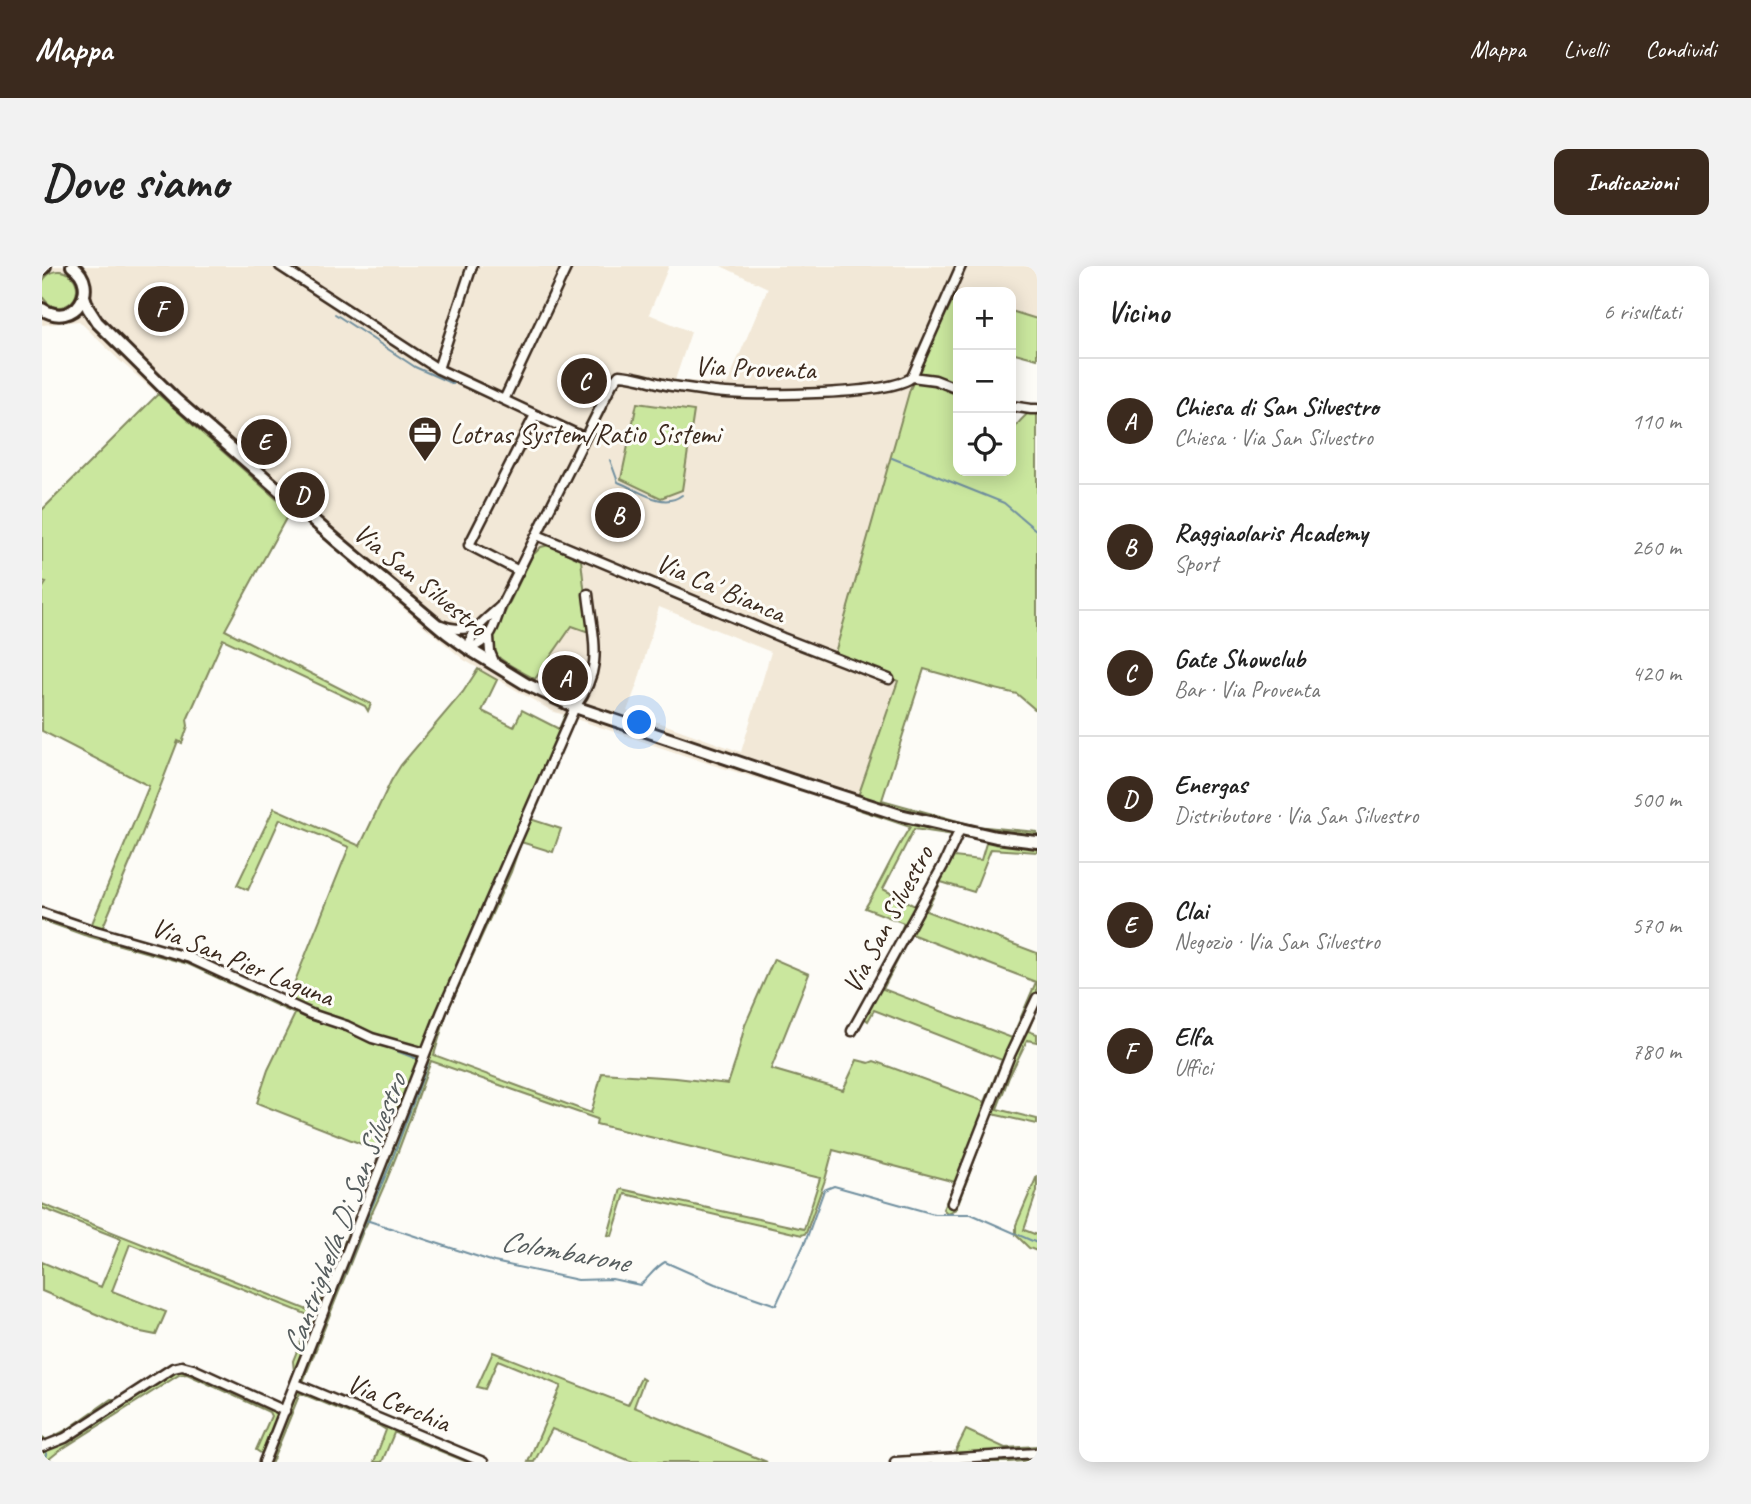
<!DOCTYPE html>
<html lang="it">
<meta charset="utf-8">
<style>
:root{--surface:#fff;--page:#f2f2f2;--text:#222;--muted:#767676;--line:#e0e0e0;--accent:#3b2a1e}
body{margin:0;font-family:Caveat,sans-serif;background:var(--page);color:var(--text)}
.controls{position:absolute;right:21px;top:21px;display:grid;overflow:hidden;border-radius:14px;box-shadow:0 4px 18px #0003}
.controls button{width:63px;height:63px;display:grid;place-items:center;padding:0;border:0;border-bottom:2px solid var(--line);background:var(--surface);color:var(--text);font:35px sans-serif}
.you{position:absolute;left:598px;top:457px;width:24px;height:24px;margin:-18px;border:5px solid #fff;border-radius:50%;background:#1a73e8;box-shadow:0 0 0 10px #1a73e833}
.badge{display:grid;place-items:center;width:46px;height:46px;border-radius:50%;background:var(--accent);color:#fff;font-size:23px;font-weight:700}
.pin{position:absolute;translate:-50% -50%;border:4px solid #fff;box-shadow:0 2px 7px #0006}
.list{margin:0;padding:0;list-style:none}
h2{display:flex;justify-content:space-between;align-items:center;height:91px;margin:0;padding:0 28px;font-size:30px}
h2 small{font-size:23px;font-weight:400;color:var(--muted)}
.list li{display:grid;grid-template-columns:46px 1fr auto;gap:21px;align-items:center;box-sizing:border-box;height:126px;padding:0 28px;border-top:2px solid var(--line)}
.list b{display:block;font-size:26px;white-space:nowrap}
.list p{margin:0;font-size:23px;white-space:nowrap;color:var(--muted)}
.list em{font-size:23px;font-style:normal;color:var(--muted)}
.icon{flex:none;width:38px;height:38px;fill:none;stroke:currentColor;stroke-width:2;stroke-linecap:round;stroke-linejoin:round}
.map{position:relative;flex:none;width:995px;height:1196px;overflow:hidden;border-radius:14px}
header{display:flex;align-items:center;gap:42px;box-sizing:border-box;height:98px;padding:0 35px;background:var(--accent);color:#fff}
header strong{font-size:33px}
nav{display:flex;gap:38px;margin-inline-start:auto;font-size:24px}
.intro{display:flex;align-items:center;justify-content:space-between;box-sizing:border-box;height:168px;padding:0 42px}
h1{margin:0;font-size:49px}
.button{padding:18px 32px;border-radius:14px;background:var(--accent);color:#fff;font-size:24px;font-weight:700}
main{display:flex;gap:42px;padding:0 42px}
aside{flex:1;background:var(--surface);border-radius:14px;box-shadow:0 4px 18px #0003}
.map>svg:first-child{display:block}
</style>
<header>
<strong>Mappa</strong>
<nav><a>Mappa</a><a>Livelli</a><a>Condividi</a></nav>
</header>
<div class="intro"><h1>Dove siamo</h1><a class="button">Indicazioni</a></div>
<main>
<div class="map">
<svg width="995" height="1196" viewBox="0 0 995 1196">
<rect width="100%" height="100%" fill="#fdfcf7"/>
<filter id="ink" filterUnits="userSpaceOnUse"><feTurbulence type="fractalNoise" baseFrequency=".0143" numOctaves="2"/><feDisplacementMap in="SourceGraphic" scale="14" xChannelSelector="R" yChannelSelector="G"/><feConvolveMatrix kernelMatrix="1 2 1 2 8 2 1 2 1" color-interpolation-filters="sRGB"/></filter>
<g filter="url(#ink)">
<path fill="#f2e8d7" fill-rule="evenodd" d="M 0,0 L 627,0 L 607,48 L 649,66 L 633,114 L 685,118 L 726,22 L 679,0 L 995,0 L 995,53 L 969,45 L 969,26 L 916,26 L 916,29 L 913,29 L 868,123 L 793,386 L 857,415 L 812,542 L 668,498 L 510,445 L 422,394 L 323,310 L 77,94 L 37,55 L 0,59 ZM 617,341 L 729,386 L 699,486 L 585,445 L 596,416 Z"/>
<path fill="#cae79e" stroke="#82885e" stroke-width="2" fill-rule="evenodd" d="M-1 23a18 18 0 1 1 36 0a18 18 0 1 1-36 0Z
M 913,29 L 916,29 L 916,205 L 969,205 C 969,168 964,164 995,140 L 995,445 L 975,428 L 953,423 L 882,403 L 840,534 L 934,560 L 995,566 L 995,586 L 949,583 L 932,626 L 899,616 L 884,645 L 995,687 L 995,743 L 986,765 L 995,768 L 995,776 L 985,774 L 967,811 L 955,843 L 995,853 L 995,858 L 950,848 L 914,943 L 905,947 L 901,943 L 913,916 L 791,884 L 783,914 L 764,967 L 760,969 L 583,928 L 570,970 L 566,969 L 579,923 L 762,963 L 778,912 L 554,858 L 555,853 L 389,795 C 368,852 349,911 321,965 L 261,1116 L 447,1196 L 425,1196 L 354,1167 L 352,1167 L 340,1196 L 332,1196 L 344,1164 L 336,1159 L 258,1127 L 230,1196 L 217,1196 L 220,1188 L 214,1184 L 229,1150 L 227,1146 L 145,1108 L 137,1109 L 17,1185 L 7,1193 L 6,1196 L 0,1196 L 0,1172 L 5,1174 L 26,1163 L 69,1133 L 78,1133 L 132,1098 L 239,1140 L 252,1106 L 251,1095 L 269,1050 L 88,978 L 70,1025 L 124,1046 L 114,1069 L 94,1065 L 0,1025 L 0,996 L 59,1021 L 79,973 L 0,942 L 0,938 L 273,1047 L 340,886 L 215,837 L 226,804 L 253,748 L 146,698 L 42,669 L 0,654 L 0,642 C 11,647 38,659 49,660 L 107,520 L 0,465 L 0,323 L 4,317 L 0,316 L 0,244 L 116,128 L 248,245 L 183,364 L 329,438 L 326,445 L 323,440 L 181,373 L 145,454 L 146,460 L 140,477 L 136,475 L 96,578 L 60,663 L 82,672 L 85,669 L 111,680 L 114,678 L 137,687 L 139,685 L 173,699 L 172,701 L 245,735 L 307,581 L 238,553 L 206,624 L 195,619 L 232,542 L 318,580 L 349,515 L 359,499 L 421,426 L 436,403 L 455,414 L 440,445 L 472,461 L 480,444 L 517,463 L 523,449 L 532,452 L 488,553 L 519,563 L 511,586 L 479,576 L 469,606 L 405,746 L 392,789 L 549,847 L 560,807 L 634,812 L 686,818 L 694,794 L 703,759 L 732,693 L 767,708 L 729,803 L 801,824 L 815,794 L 827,797 L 832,795 L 943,836 L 960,794 L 832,744 L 826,755 L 822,752 L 862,657 L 823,642 C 840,615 851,587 868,561 L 812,542 L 856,415 L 793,387 L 868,123 ZM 872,563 L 945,574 L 939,594 L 912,591 L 880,644 L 841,623 ZM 869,668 L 994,716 L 970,772 L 841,723 Z
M 969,45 L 995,53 L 995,93 L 969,86 Z
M 595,137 L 652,145 L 640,224 L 619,232 L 579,213 Z
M 507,279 L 539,294 L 547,366 L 530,360 L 493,413 C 483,407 460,397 454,388 C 450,383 451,377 451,371 L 490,290 L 499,281 Z
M 995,910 L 995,925 L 982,964 L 995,969 L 995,985 L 987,982 L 974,969 L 974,959 Z
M 451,1086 L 586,1139 L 599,1112 L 602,1114 L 592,1141 L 725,1196 L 591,1196 L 510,1163 L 492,1196 L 486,1196 L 519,1120 L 456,1094 L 443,1123 L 435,1121 Z
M 924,1164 L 963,1182 L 995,1180 L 995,1194 L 967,1196 L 908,1196 Z"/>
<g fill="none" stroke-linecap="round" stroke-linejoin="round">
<path stroke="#708f9f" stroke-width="2" d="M 293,48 L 373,101 L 411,118
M 850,192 L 962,237 L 995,265
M 568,194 L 576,216 C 597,224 620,244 640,229
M 0,652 L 53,670 L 145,695 L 226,734 L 260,748
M 285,757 L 312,768
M 337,778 L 375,793
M 324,954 L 452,996 L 536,1014 L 570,1013 L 598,1019 C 607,1012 612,1002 623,996 L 673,1018 L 734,1039 L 764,974 L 782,924 L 792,920 L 892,948 L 929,948 L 995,977
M 259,1115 L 324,954 L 348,899 L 386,797 L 384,797
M 2,1196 L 5,1184"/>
<g stroke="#3b2a1e" stroke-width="13">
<path id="minor" d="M 238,0 L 396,103 L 543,172
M 396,103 L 430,0
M 870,111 L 919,0
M 462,134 L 525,0
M 969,140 L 989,143 L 995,143
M 495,269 L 741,372 L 847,413
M 477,305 L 427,279 L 493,149
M 459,340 C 445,353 428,363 427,383 C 451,373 451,362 459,340 L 570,118 L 577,109 C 596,110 612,117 630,120 C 648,122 666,126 684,127 C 716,129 849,130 870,111 L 893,114 L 916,123
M 399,359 C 412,365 423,363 437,360
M 447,371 L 448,386 L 453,398
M 0,647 L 47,663 L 148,692 L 269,748 L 305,760 L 330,772 L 383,787
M 810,765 L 903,596 L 918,563
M 910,937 L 968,789 L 995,732
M 254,1118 L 441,1196
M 0,1181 L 23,1172 L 131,1102 L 140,1100 L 151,1103 L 243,1145
M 222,1196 L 400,745 L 533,441 C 563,400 551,374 546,328
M 853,1196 L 995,1187"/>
</g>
<g stroke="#3b2a1e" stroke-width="16">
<path id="major" d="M 0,3 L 3,0
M 42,30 L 46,42 L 55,56 L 133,133 L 294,274 L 405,367 L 427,383 L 484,418 L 533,441 L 749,514 L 858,549 L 954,571 L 995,576
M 0,43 C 32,64 60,21 30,0"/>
</g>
<use href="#minor" stroke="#fdfcf7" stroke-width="8"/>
<use href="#major" stroke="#fdfcf7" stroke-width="10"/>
</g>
</g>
<defs>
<g id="office-pin" transform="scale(1.75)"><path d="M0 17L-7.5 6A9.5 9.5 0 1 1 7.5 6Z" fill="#3b2a1e" stroke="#fdfcf7"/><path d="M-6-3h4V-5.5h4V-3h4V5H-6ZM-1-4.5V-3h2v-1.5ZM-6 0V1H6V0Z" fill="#fff"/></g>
</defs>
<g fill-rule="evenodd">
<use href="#office-pin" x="383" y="167"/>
</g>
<g text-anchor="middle" stroke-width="6" stroke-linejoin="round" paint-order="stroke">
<g font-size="28" fill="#3b2a1e" stroke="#fdfcf7">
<text transform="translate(713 101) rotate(2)" y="10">Via Proventa</text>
<text transform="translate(379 313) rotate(39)" y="10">Via San Silvestro</text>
<text transform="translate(679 321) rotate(23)" y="10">Via Ca' Bianca</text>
<text transform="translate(845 653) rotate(-62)" y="10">Via San Silvestro</text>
<text transform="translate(201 695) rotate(22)" y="10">Via San Pier Laguna</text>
<text transform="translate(357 1136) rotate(23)" y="10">Via Cerchia</text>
</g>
<g font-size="28" fill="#3b2a1e" stroke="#fdfcf7" text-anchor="start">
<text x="408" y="177">Lotras System/Ratio Sistemi</text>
</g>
<g font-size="30" font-style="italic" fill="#565d5e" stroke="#fdfcf7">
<text transform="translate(302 948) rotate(-69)" y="10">Cantrighella Di San Silvestro</text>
<text transform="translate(523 985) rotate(10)" y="10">Colombarone</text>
</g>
</g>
</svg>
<div class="controls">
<button>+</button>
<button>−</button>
<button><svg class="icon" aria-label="locate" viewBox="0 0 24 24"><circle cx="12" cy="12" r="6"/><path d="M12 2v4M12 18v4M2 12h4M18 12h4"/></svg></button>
</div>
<div class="you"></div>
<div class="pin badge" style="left:523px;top:412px">A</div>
<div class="pin badge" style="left:576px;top:249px">B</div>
<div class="pin badge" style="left:542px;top:115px">C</div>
<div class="pin badge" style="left:260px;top:229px">D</div>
<div class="pin badge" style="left:222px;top:176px">E</div>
<div class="pin badge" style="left:119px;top:43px">F</div>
</div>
<aside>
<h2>Vicino<small>6 risultati</small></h2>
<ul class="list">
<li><span class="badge">A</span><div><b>Chiesa di San Silvestro</b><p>Chiesa · Via San Silvestro</p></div><em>110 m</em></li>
<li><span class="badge">B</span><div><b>Raggiaolaris Academy</b><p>Sport</p></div><em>260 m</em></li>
<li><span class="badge">C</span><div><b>Gate Showclub</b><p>Bar · Via Proventa</p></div><em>420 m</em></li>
<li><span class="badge">D</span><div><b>Energas</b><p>Distributore · Via San Silvestro</p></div><em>500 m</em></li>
<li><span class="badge">E</span><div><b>Clai</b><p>Negozio · Via San Silvestro</p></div><em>570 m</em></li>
<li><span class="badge">F</span><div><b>Elfa</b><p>Uffici</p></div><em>780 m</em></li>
</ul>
</aside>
</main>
